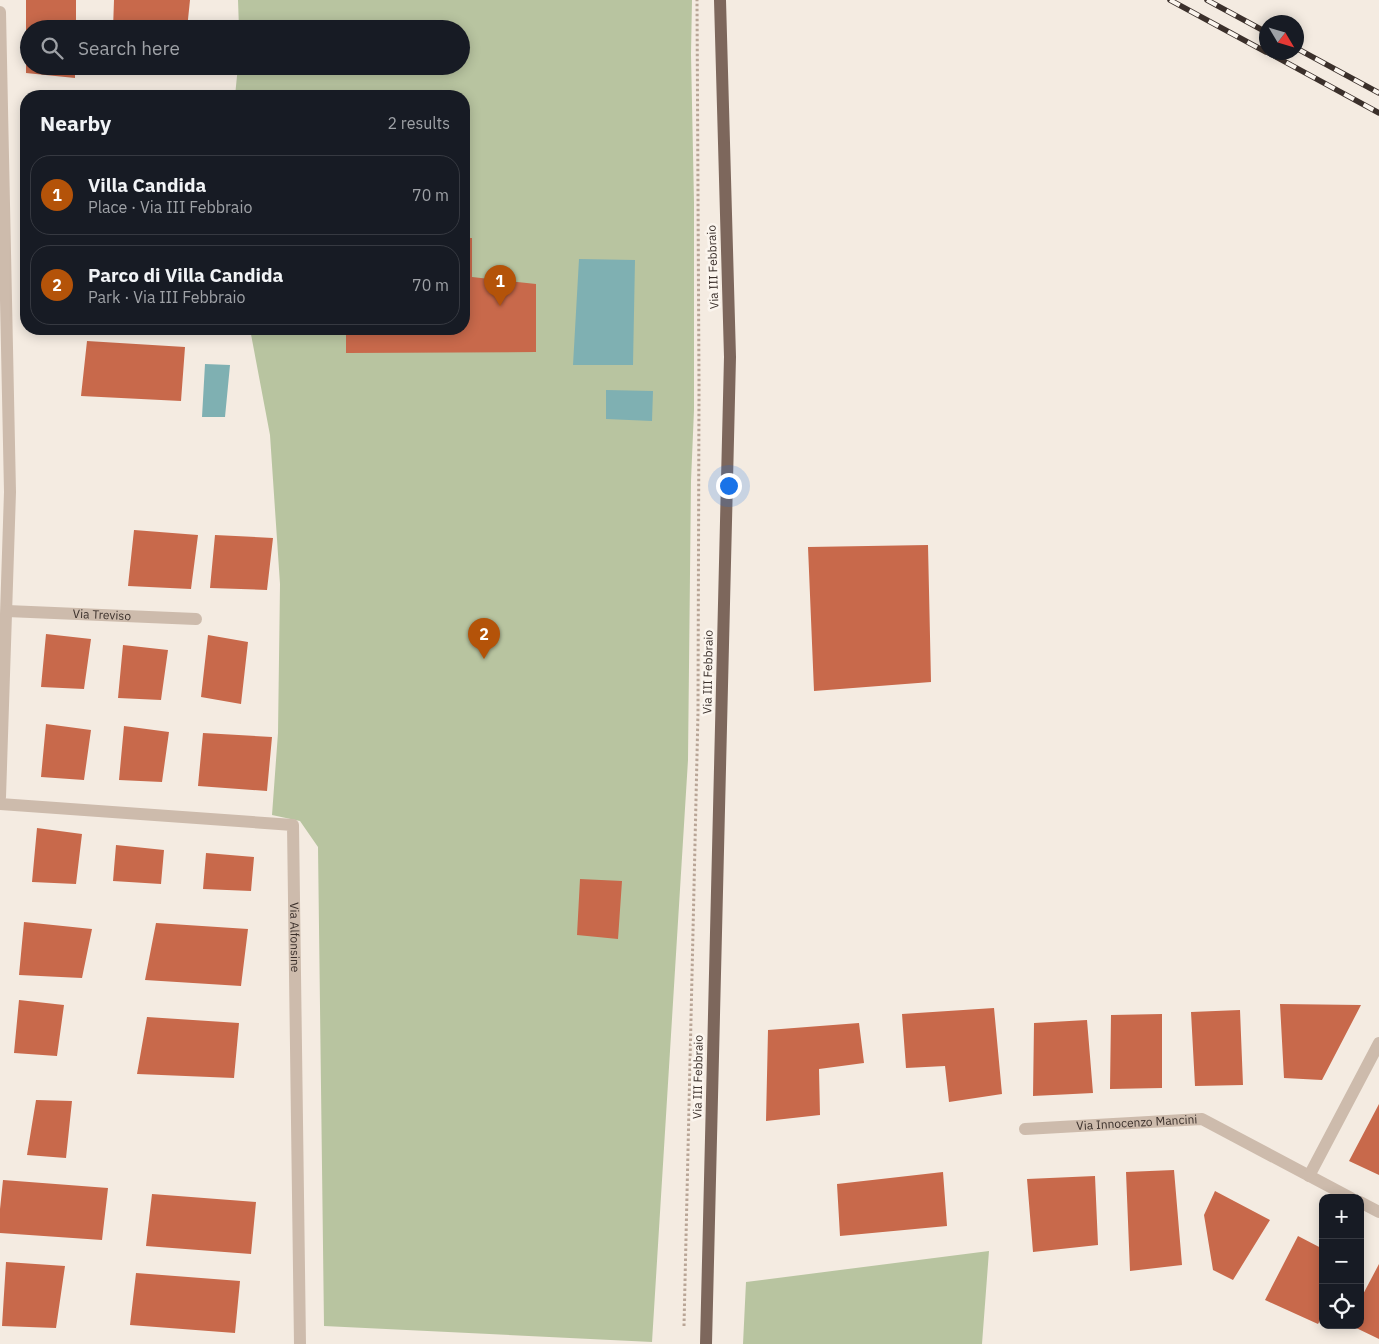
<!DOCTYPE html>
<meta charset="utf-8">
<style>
:root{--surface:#171b24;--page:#242831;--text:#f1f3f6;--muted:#9ea1a6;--line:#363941;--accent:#b45309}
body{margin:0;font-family:"IBM Plex Sans",sans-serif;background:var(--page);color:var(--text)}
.controls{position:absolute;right:15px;bottom:15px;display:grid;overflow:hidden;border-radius:10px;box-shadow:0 2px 12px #0003}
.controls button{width:45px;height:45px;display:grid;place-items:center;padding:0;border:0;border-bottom:1px solid var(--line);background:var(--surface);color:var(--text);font:25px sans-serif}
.compass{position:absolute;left:1259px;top:15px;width:45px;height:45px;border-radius:50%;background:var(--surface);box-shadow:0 2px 12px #0003;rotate:128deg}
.you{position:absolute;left:728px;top:485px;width:18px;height:18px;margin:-12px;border:4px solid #fff;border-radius:50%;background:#1a73e8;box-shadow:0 0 0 8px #1a73e833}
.badge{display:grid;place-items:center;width:32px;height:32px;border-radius:50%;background:var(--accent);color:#fff;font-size:16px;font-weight:700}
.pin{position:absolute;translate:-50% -41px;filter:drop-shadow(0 1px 2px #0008)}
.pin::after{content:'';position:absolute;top:26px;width:18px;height:15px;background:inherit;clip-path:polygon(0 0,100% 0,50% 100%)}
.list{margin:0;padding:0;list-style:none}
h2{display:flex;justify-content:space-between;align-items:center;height:65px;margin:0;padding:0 20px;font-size:21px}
h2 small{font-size:16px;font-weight:400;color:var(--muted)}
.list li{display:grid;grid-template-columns:32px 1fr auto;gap:15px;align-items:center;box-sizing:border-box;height:80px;margin:0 10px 10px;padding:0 10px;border:1px solid var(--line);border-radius:20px}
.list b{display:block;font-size:19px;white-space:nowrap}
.list p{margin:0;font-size:16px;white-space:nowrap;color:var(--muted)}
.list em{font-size:16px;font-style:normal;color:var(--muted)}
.icon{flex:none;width:28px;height:28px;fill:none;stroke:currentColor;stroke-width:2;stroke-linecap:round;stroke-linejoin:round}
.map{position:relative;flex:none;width:1379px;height:1344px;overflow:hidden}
.search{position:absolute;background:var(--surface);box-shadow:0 2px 12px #0003;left:20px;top:20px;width:450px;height:55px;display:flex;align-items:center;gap:12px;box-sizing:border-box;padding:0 18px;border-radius:28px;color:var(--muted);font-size:19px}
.panel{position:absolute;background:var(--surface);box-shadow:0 2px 12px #0003;left:20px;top:90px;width:450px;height:245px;border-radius:20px}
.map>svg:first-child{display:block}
</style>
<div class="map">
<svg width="1379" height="1344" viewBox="0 0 1379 1344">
<rect width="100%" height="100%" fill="#f4ebe1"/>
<path fill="#b8c4a0" d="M 238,0 L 692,0 L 691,54 L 694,203 L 694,410 L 691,481 L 688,760 L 652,1342 L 324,1326 L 318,847 L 300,821 L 272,815 L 278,733 L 280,584 L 270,435 L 250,329 L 464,329 L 464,96 L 235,96 L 238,66 L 461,66 L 461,29 L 239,29 Z
M 989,1251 L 982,1344 L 743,1344 L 746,1282 Z"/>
<path fill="#7fb0b2" d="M 579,259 L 635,260 L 633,365 L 573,365 Z
M 205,364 L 230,365 L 225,417 L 202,417 Z
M 606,390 L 653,391 L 652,421 L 606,419 Z"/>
<path fill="#c8694b" d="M 26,0 L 76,0 L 76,29 L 29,29 L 29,66 L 75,66 L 75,78 L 26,73 Z
M 114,0 L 190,0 L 187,29 L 113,29 Z
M 464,238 L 472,238 L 472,277 L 536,284 L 536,352 L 346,353 L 346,329 L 464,329 Z
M 87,341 L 185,347 L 181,401 L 81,396 Z
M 134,530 L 198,535 L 191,589 L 128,586 Z
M 215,535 L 273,538 L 267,590 L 210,588 Z
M 928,545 L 931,682 L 814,691 L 808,547 Z
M 46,634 L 91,639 L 84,689 L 41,687 Z
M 208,635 L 248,642 L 241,704 L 201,697 Z
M 123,645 L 168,650 L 161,700 L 118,698 Z
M 46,724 L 91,730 L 84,780 L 41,777 Z
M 124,726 L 169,732 L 162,782 L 119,780 Z
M 203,733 L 272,737 L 267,791 L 198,786 Z
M 37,828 L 82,834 L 76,884 L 32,882 Z
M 116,845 L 164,850 L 161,884 L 113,881 Z
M 206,853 L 254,857 L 251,891 L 203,889 Z
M 580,879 L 622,881 L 618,939 L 577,935 Z
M 24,922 L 92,929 L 82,978 L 19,975 Z
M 156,923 L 248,929 L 241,986 L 145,980 Z
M 19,1000 L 64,1005 L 57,1056 L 14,1053 Z
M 1280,1004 L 1361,1005 L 1322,1080 L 1284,1078 Z
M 994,1008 L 1002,1094 L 949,1102 L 945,1066 L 906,1068 L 902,1014 Z
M 1240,1010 L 1243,1085 L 1195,1086 L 1191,1012 Z
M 1162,1014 L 1162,1088 L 1110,1089 L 1111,1015 Z
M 147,1017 L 239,1023 L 234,1078 L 137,1074 Z
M 1087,1020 L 1093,1093 L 1033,1096 L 1034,1023 Z
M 859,1023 L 864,1063 L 819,1069 L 820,1115 L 766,1121 L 768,1030 Z
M 36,1100 L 72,1101 L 66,1158 L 27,1155 Z
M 1379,1104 L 1379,1175 L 1349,1161 Z
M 1174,1170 L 1182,1265 L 1130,1271 L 1126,1172 Z
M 943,1172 L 947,1226 L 840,1236 L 837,1184 Z
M 1095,1176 L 1098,1245 L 1033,1252 L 1027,1179 Z
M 3,1180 L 108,1188 L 102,1240 L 0,1233 L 0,1209 Z
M 1215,1191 L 1270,1220 L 1233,1280 L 1213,1270 L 1204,1215 Z
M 152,1194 L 256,1202 L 251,1254 L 146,1246 Z
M 1298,1236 L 1323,1249 L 1323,1315 L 1318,1324 L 1265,1300 Z
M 6,1262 L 65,1266 L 56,1328 L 2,1326 Z
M 1379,1264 L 1379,1339 L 1350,1325 L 1360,1325 L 1360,1300 Z
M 136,1273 L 240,1281 L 235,1333 L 130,1325 Z"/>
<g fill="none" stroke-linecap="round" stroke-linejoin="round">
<path stroke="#b9a596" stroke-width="3" stroke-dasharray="2.5 2.5" stroke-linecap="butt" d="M 684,1326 L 698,712 L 699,387 L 697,0"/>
<g stroke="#cdbbac" stroke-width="12">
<path d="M 0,12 L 10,492 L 0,797"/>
<path id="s1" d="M 7,611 L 196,619"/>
<path id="s2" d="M 0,804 L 293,825 L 300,1344"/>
<path id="s3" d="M 1025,1129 L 1202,1119 L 1351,1198"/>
<path d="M 1309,1176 L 1379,1043"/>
<path d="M 1360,1202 L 1379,1212"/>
</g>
<path stroke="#7d675c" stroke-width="12" d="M 706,1344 L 730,357 L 720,0"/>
<g stroke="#3b302b" stroke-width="5.5">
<path id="rail" d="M 1170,0 L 1266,52
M 1207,0 L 1266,32
M 1296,48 L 1379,93
M 1267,52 L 1379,113"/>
</g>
<use href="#rail" stroke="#fbf5ee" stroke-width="4" stroke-dasharray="11" stroke-linecap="butt"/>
</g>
<g text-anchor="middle" stroke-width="5" stroke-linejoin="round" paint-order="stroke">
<g font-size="12" fill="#3b302b" stroke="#fbf5ee">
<text transform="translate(713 267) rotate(-92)" y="4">Via III Febbraio</text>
<text dy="4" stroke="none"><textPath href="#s1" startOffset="95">Via Treviso</textPath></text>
<text transform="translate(708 672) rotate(-89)" y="4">Via III Febbraio</text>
<text dy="4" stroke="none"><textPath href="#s2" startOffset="406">Via Alfonsine</textPath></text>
<text transform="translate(698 1077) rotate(-89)" y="4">Via III Febbraio</text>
<text dy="4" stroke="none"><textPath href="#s3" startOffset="112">Via Innocenzo Mancini</textPath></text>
</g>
</g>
</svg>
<div class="controls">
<button>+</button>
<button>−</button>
<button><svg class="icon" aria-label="locate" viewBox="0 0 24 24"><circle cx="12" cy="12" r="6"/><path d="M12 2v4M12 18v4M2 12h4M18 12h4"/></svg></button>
</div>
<svg class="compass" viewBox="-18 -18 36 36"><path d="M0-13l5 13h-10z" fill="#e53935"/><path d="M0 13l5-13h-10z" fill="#9ea1a6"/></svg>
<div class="you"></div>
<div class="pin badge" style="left:500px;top:306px">1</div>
<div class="pin badge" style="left:484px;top:659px">2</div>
<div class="search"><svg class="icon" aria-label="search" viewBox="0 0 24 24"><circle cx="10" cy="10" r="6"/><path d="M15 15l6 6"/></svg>Search here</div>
<section class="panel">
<h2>Nearby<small>2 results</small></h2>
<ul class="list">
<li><span class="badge">1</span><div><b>Villa Candida</b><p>Place · Via III Febbraio</p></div><em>70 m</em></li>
<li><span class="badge">2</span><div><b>Parco di Villa Candida</b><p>Park · Via III Febbraio</p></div><em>70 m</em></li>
</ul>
</section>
</div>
